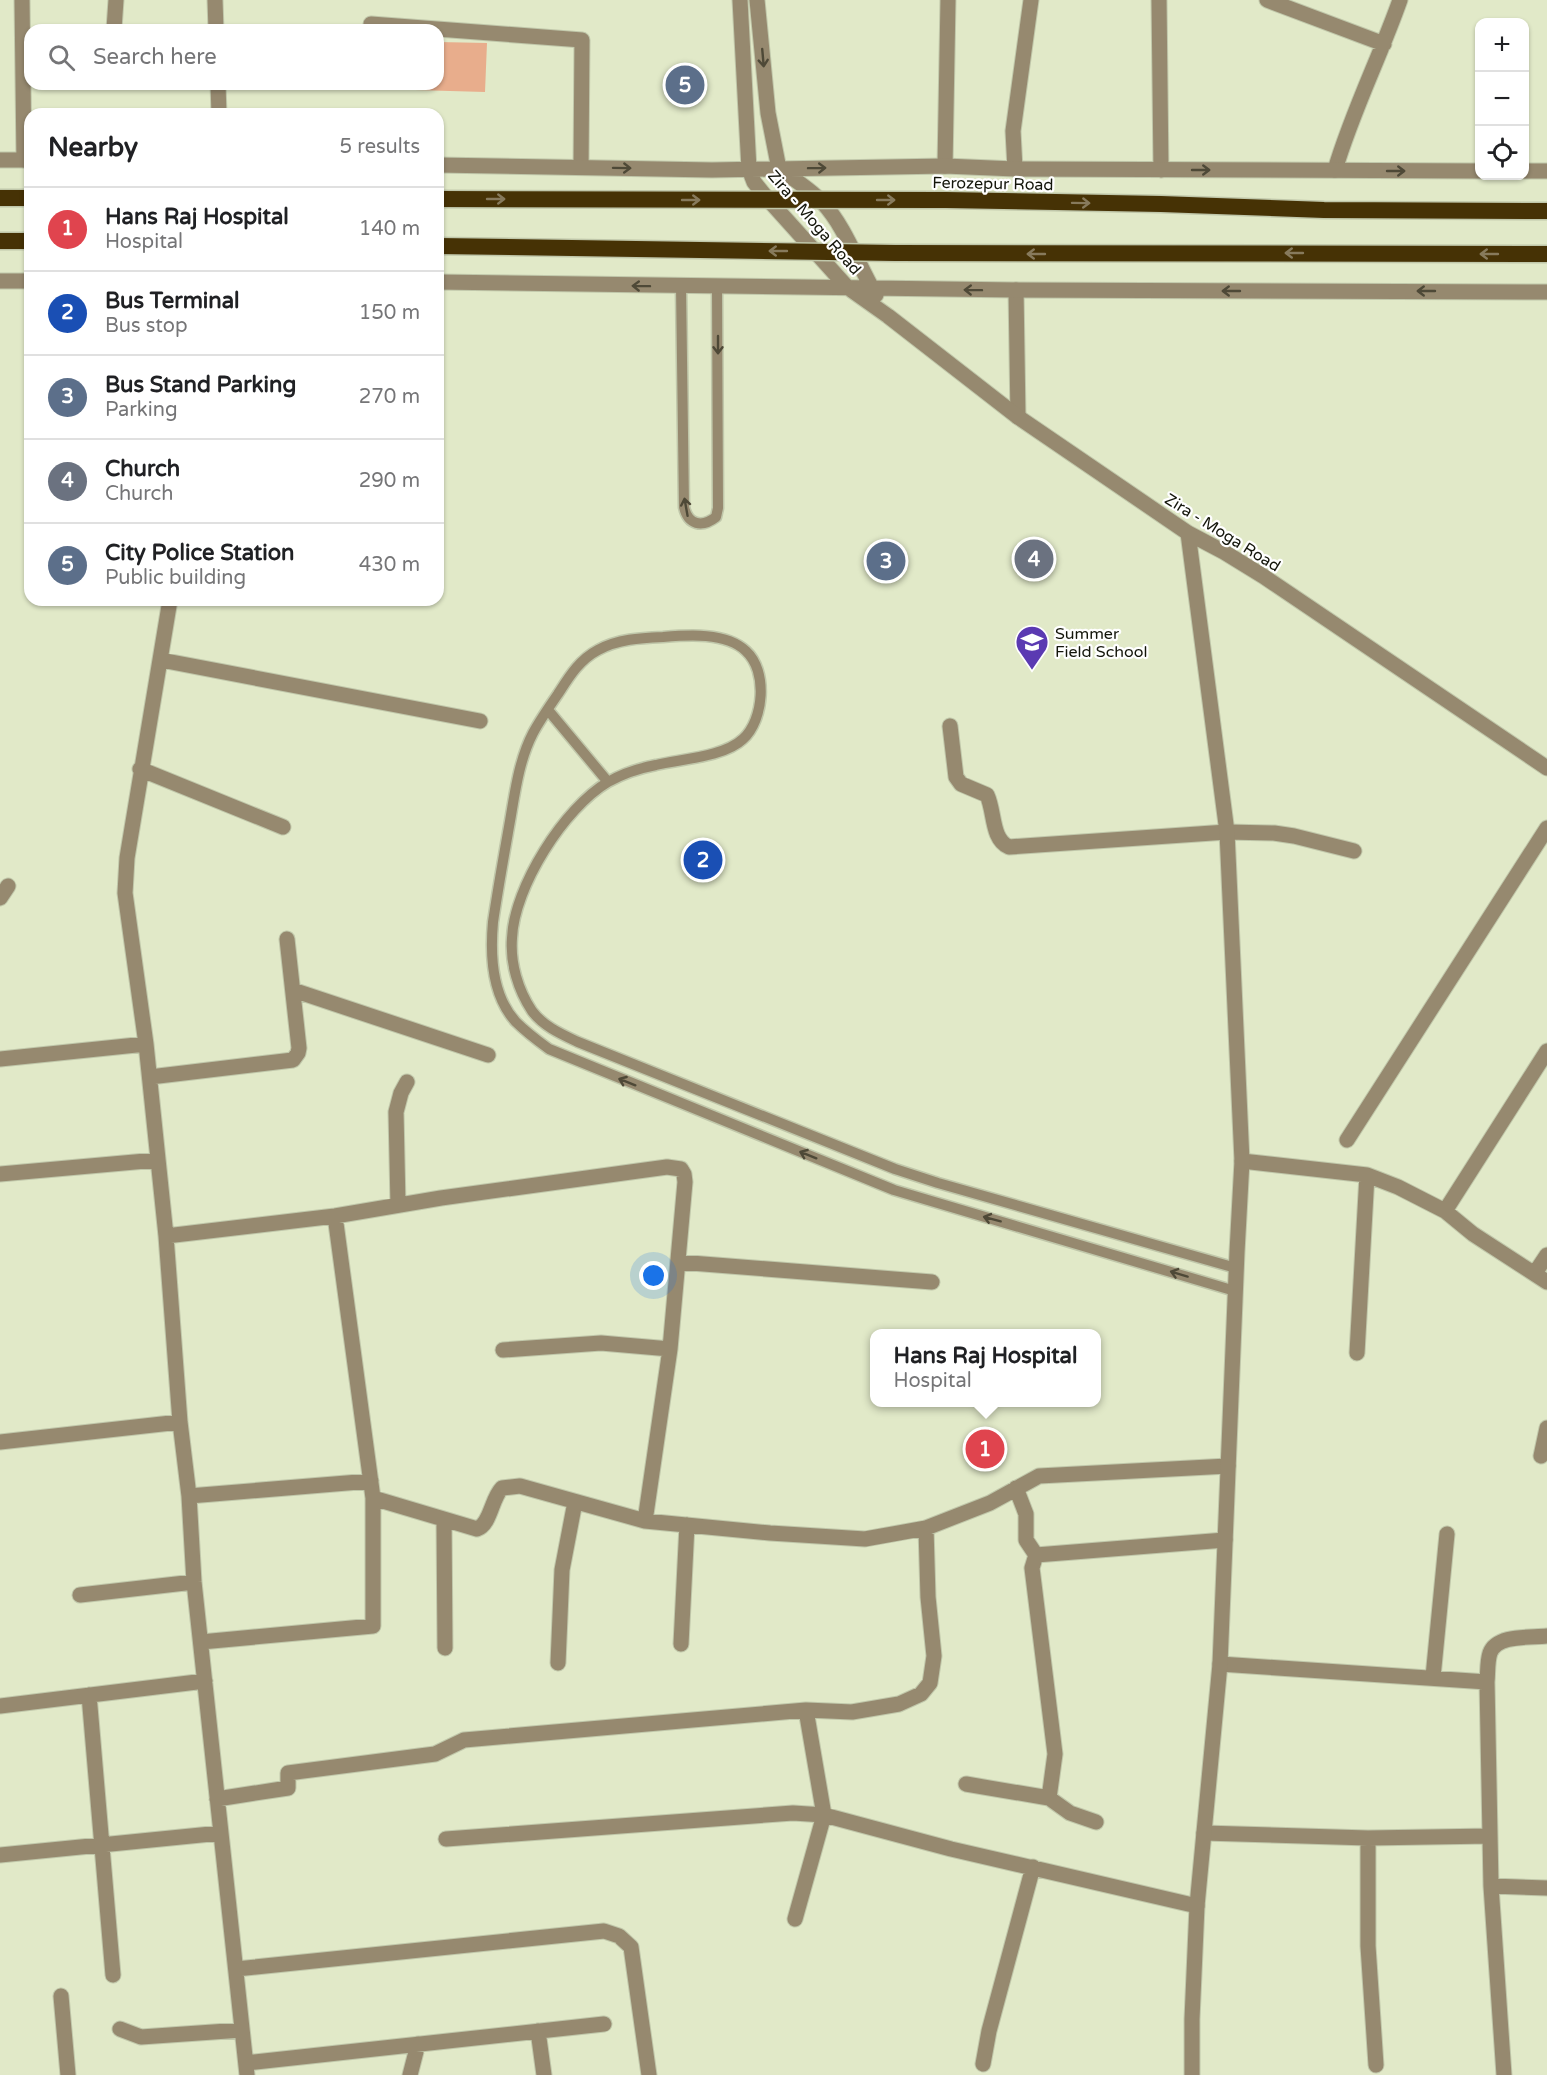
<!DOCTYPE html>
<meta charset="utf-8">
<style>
:root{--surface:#fff;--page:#f2f2f2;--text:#202124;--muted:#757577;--line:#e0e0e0;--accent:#0f766e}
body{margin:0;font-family:"Varela Round",sans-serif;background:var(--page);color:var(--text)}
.controls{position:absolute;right:18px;top:18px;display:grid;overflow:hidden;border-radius:12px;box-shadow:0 2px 4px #0004}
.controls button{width:54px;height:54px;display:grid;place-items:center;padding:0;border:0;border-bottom:2px solid var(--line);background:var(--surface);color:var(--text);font:30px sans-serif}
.you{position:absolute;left:654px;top:1276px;width:21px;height:21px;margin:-15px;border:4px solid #fff;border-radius:50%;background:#1a73e8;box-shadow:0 0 0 9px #1a73e833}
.badge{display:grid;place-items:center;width:39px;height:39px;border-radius:50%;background:var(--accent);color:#fff;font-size:20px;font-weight:700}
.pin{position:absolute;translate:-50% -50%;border:3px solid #fff;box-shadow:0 2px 6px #0006}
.popup{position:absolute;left:870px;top:1329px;width:231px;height:78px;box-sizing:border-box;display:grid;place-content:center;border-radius:12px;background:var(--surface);filter:drop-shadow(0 2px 4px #0005);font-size:20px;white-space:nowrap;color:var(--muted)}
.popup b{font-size:22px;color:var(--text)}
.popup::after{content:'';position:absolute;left:50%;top:100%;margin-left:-12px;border:12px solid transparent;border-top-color:var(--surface)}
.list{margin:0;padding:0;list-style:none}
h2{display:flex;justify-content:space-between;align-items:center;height:78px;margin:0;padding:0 24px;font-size:26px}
h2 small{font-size:20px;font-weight:400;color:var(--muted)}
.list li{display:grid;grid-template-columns:39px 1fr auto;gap:18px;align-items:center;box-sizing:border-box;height:84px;padding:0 24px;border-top:2px solid var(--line)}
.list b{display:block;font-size:22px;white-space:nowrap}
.list p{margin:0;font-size:20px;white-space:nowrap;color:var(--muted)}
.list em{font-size:20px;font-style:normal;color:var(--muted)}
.icon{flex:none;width:33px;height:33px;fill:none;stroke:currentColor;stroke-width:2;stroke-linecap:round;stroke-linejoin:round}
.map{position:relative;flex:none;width:1547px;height:2075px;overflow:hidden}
.search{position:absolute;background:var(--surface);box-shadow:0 2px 4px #0004;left:24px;top:24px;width:420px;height:66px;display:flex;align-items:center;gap:15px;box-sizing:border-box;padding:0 21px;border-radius:18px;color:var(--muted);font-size:22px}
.panel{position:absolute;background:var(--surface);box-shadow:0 2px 4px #0004;left:24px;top:108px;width:420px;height:498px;border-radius:18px}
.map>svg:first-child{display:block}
</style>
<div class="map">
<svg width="1547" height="2075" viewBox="0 0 1547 2075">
<rect width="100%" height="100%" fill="#e1e9c8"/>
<path fill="#e8ad8c" d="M 438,42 L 487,43 L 485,92 L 415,90 L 415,84 L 438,84 Z"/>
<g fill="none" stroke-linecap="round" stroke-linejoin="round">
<g stroke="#c0c7aa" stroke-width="13">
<path id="service" d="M 681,286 L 684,507 C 688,525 702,528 716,517 L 718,508 L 717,286
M 548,710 L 608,782
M 1235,1291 L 894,1190 L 549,1049 C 538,1041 526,1032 516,1022 C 492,996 490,955 493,922 C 498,888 504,855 510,821 C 515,792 519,760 533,733 C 540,720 549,707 558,694 C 569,677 579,660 598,650 C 618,639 640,638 663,637 C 688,635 726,632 746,651 C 768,671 764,720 743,739 C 724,757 681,759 656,765 C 640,768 622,774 608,782 C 564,808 514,887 512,938 C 510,963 518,990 532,1011 C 543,1026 561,1034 578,1042 L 895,1169 L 938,1183 L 1236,1268"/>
</g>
<g stroke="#c0c7aa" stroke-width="17">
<path id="minor" d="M 22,0 L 24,160
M 215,0 L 216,30
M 1159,0 L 1161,170
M 1267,0 L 1384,44
M 371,24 L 582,40 L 581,167
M 114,29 L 116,0
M 218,84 L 219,114
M 945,166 L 948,0
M 1015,169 L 1013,131 L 1031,0
M 1335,170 C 1352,112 1380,57 1400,0
M 1016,290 L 1018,417
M 170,600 L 127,858 L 125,893 L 146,1044 L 166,1236 L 180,1422 L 189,1496 L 194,1582 L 247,2075
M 161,660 L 480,721
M 950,726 L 956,777 L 961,784 L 987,795 C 995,812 991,839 1009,847 L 1227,832 L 1274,833 L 1294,836 L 1354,851
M 140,769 L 283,827
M 0,898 L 8,886
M 293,990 L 488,1055
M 0,1059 L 146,1044
M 150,1077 L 293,1060 L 298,1053 L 299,1048 L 287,939
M 1347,1140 L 1547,828
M 1242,1161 L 1367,1175 L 1398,1187 L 1445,1211 L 1473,1234 L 1547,1282
M 0,1174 L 157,1160
M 398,1205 L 396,1112 L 401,1093 L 407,1082
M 1445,1211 L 1547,1051
M 335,1216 L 373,1498 L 477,1529 C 491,1524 491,1499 502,1488 L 520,1486 L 645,1521
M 166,1236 L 335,1216 L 441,1198 L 667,1167 L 681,1169 L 684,1174 L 685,1182 L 670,1349 L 645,1521 L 770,1533 L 865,1539 L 926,1528 L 990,1503 L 1039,1476 L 1228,1466
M 678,1262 L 932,1282
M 1535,1273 L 1547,1255
M 503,1350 L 601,1343 L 670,1349
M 1357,1353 L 1367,1175
M 0,1442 L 180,1422
M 1541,1456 L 1547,1428
M 1016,1488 L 1026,1514 L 1026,1540 L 1036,1555
M 189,1496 L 371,1481
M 444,1520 L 445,1648
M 1036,1555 L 1032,1568 L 1055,1754 L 1049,1798
M 1036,1555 L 1225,1540
M 80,1595 L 194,1582
M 201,1642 L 373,1626 L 373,1498
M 681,1644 L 687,1525
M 558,1663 L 562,1570 L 575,1502
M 1220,1664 L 1487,1682
M 1433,1677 L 1447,1534
M 89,1695 L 113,1975
M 0,1706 L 205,1681
M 806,1710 L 852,1712 L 899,1704 L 921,1694 L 930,1683 L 934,1656 L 928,1597 L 926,1528
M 966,1784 L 1049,1798 L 1070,1813 L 1096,1822
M 217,1799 L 288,1788 L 288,1773 L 435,1754 L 464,1740 L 806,1710 L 824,1815 L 951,1849 L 1197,1906
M 1204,1833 L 1368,1838 L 1490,1836
M 1368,1838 L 1368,1946 L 1376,2065
M 446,1839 L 793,1813 L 824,1815 L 795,1919
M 0,1855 L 221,1833
M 1491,1886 L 1547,1888
M 236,1969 L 604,1931 L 619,1936 L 631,1947 L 649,2075
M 61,1996 L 68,2075
M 120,2029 L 141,2037 L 242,2030
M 538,2031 L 544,2075
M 246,2063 L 604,2024
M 983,2064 L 989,2031 L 1033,1867
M 410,2075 L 418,2044
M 1504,2075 L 1491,1886 L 1487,1682 C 1488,1673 1487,1662 1490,1653 C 1497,1634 1531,1638 1547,1636"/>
</g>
<g stroke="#c0c7aa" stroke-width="17">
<path id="tertiary" d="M 740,0 L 749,169 L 754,182 L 766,197 L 847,287 L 888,316 L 1018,417 L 1188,533 L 1224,552 L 1263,576 L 1547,768
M 757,0 L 768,113 L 779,169 C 794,179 810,189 823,203 C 846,228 858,265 876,295
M 0,160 L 30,160
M 438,165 L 712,170 L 945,166 L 1015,169 L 1480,171
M 1524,171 L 1547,171
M 0,281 L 30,281
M 438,282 L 1016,290 L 1547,292
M 1188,533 L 1227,832 L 1242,1161 L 1237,1252 L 1220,1664 L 1197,1906 L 1192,2019 L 1192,2075"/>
</g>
<g stroke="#c0c7aa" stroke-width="19">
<path id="trunk" d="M 0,198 L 30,198
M 0,241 L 30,241"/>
</g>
<use href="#service" stroke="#96896f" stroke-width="10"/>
<use href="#minor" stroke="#96896f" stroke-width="15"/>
<use href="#tertiary" stroke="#96896f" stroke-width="15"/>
<use href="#trunk" stroke="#463205" stroke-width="16"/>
<g stroke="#c0c7aa" stroke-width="19" stroke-linecap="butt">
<path id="trunk-bridge" d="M 438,199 L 946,200 L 1161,204 L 1324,210 L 1547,211
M 438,246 L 895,253 L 1547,254"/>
</g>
<use href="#trunk-bridge" stroke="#463205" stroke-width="16"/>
</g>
<defs><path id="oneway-shaft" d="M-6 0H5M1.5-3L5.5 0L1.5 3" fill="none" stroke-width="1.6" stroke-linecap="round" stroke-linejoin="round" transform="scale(1.5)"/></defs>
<g stroke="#4e4937">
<use href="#oneway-shaft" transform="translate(763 58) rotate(85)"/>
<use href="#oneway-shaft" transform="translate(622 168) rotate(1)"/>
<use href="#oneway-shaft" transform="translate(817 168) rotate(-1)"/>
<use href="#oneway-shaft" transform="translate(1201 170)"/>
<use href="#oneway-shaft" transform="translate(1396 171)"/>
<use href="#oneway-shaft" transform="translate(641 286) rotate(-179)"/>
<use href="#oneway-shaft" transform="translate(973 290) rotate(-179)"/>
<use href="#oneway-shaft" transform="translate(1231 291) rotate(-180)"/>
<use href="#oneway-shaft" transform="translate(1426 291) rotate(-180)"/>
<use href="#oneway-shaft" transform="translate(718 345) rotate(90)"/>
<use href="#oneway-shaft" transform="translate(686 507) rotate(-100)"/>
<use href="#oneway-shaft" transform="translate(627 1082) rotate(-158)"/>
<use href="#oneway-shaft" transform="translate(808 1155) rotate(-158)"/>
<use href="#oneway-shaft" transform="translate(992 1219) rotate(-165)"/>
<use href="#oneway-shaft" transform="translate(1179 1274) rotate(-163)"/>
</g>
<g stroke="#877a5c">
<use href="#oneway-shaft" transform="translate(496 199)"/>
<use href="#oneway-shaft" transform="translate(691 200)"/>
<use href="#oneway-shaft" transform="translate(886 200)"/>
<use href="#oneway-shaft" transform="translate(1081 203) rotate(1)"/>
<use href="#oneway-shaft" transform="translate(778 251) rotate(180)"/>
<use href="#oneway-shaft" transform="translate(1294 253) rotate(180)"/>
<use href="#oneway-shaft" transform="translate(1036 254) rotate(180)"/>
<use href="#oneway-shaft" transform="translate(1489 254) rotate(-180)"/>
</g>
<defs>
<g id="school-pin" transform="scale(1.725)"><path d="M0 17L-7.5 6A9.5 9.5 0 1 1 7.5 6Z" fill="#5b3ab2" stroke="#fff"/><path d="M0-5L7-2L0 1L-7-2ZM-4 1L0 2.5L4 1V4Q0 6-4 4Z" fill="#fff"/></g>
</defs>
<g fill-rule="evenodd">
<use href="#school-pin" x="1032" y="642"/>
</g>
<g text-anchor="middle" stroke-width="4.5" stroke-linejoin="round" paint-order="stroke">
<g font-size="16" fill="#13150a" stroke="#fff">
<text transform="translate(993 183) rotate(1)" y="6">Ferozepur Road</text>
<text transform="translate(815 222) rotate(49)" y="6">Zira - Moga Road</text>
<text transform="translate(1223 532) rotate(32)" y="6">Zira - Moga Road</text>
</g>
<g font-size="16" fill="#13150a" stroke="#fff" text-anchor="start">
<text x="1055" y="639">Summer<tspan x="1055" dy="18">Field School</tspan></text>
</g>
</g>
</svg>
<div class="controls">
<button>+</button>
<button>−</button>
<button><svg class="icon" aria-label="locate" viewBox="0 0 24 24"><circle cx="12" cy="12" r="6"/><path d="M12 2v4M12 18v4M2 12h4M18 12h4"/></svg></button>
</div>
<div class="you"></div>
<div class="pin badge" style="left:985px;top:1449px;background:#e0444e">1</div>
<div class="popup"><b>Hans Raj Hospital</b>Hospital</div>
<div class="pin badge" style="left:703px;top:860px;background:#1a4fb4">2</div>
<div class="pin badge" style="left:886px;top:561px;background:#5c6f8a">3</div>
<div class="pin badge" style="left:1034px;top:559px;background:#6b7280">4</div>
<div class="pin badge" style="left:685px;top:85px;background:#5c6f8a">5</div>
<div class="search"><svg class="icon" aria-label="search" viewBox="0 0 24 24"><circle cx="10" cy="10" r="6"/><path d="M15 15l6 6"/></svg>Search here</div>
<section class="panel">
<h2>Nearby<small>5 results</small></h2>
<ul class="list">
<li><span class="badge" style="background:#e0444e">1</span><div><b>Hans Raj Hospital</b><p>Hospital</p></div><em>140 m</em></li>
<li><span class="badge" style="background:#1a4fb4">2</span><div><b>Bus Terminal</b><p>Bus stop</p></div><em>150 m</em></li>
<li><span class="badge" style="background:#5c6f8a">3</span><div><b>Bus Stand Parking</b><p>Parking</p></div><em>270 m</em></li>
<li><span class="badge" style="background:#6b7280">4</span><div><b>Church</b><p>Church</p></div><em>290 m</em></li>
<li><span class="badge" style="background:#5c6f8a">5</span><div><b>City Police Station</b><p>Public building</p></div><em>430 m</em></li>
</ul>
</section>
</div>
